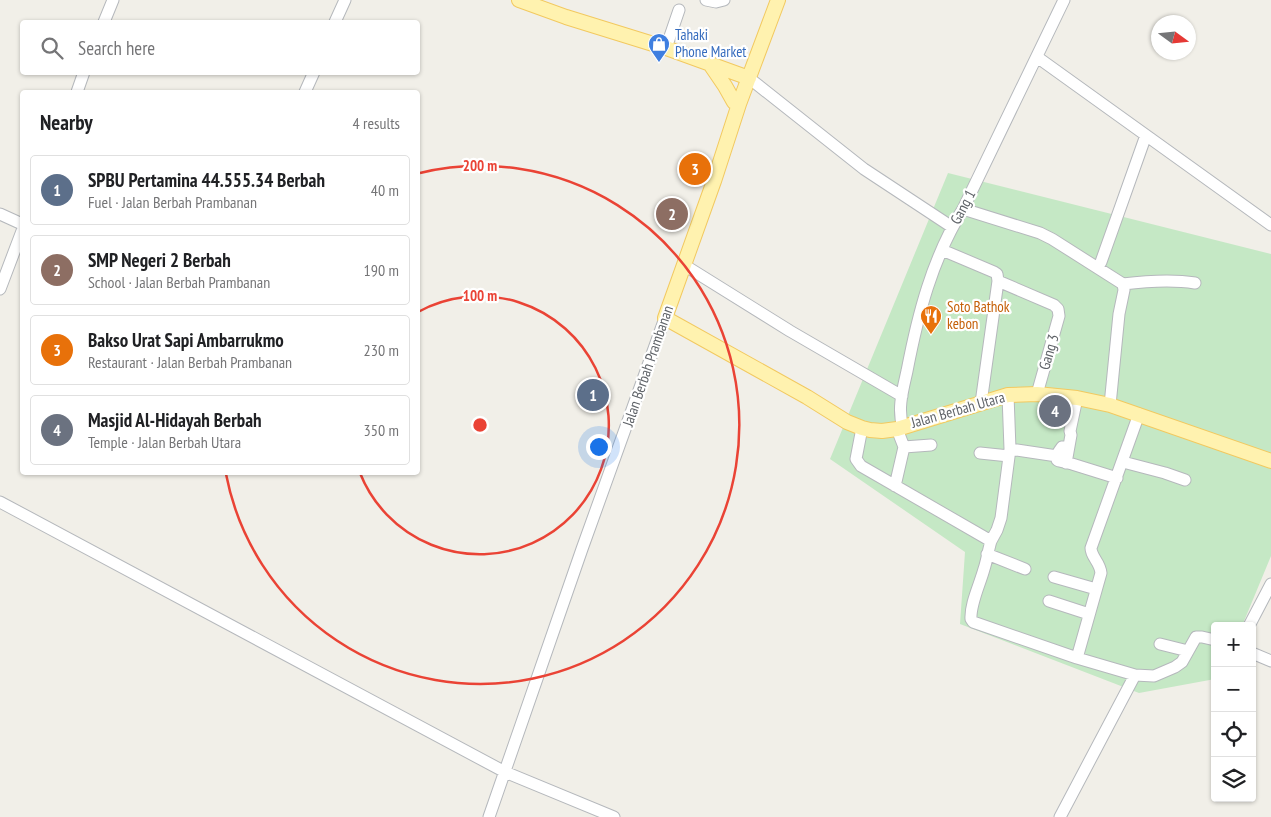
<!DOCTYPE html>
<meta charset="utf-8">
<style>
:root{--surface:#fff;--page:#f6f6f6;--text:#202124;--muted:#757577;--line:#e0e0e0;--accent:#111827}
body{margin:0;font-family:"PT Sans Narrow",sans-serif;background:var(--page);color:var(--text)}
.controls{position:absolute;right:15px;bottom:15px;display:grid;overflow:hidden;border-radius:5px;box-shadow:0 1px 4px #0004}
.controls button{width:45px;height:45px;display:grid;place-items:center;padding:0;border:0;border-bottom:1px solid var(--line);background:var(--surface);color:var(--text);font:25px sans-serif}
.compass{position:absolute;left:1151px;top:15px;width:45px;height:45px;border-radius:50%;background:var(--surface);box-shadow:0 1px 4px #0004;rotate:105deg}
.you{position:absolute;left:598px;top:446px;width:18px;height:18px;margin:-12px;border:4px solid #fff;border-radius:50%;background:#1a73e8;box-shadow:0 0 0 8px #1a73e833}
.badge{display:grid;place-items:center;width:32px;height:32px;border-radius:50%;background:var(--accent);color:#fff;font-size:16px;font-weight:700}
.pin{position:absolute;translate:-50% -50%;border:2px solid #fff;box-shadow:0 1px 5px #0006}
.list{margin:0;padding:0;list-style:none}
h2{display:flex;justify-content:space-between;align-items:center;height:65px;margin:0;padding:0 20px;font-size:21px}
h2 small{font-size:16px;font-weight:400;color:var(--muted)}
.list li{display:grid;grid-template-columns:32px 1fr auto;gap:15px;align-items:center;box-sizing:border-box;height:70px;margin:0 10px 10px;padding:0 10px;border:1px solid var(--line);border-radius:5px}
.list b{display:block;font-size:19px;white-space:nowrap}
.list p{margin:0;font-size:16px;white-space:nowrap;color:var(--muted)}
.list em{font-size:16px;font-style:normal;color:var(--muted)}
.icon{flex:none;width:28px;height:28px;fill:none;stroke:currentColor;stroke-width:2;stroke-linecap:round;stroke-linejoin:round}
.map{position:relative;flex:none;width:1271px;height:817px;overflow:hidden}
.search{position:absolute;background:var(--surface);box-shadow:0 1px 4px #0004;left:20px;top:20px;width:400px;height:55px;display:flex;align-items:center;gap:12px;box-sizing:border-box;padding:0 18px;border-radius:5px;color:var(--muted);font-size:19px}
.panel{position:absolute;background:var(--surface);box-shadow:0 1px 4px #0004;left:20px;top:90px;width:400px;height:385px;border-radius:5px}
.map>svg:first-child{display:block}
</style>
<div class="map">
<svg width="1271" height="817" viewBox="0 0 1271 817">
<rect width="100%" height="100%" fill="#f1efe8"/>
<path fill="#c5e8c5" d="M 948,173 L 1271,254 L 1271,556 L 1242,626 L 1215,626 L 1215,679 L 1139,693 L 960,624 L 965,552 L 830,459 Z"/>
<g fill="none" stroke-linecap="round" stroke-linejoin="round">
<g stroke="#b5b8bc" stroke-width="13">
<path id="minor" d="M 706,0 L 716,2 L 724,0
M 104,22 L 113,0
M 335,22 L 345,0
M 666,48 L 679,10
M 1037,57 L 1271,225
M 749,78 L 864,169 L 952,227
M 77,92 L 84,72
M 305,92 L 314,72
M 963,209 L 1040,233 L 1052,239 L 1123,284 L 1124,290 L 1119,314 L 1110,405
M 0,214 L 22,224
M 942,250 L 994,272 L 997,274 L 998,281 L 1054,305 L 1058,309 L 1059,316 L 1037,394
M 684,265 L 790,331 L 902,396
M 1098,267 L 1101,262 L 1145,138
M 1123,284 C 1147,281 1171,279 1195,283
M 0,289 L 22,231
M 981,403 L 998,281
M 903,427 C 897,409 903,389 907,371 C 918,314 932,259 963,209 L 1064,0
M 862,428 L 856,459 L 861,466 L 991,541 C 988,551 987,560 984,569 C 980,584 970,604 971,619 L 973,622 L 1077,658 L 1135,675 L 1154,676 L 1175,667 L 1182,662 L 1196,637 L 1202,637 L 1215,640
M 1069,446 L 1062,447 C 1059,451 1056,455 1057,460 L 1059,461 L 1072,464 L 1117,478
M 904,447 L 931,445
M 1010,449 L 1057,456
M 980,453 L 1009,456
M 1123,462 L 1165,473 L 1185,480
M 1066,463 L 1071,435 L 1070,431 L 1077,398
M 895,486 L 904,447 L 897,429
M 0,502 L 505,772 L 614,817
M 991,541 L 997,530 L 1001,518 L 1010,449 L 1008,395
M 987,554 L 1025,569
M 1054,577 L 1096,589
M 1049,601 L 1089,614
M 1249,626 L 1271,584
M 1160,644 L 1188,651
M 1252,653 L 1271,661
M 1077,658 L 1101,573 C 1100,562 1091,557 1091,548 L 1139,414
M 489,817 L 582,549 L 665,318
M 1060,817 L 1135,675"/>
</g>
<g stroke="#f2c960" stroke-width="16">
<path id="major" d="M 519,0 L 566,17 L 666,48 L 749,78
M 778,0 L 739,104 L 714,181 L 665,318 L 807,397 L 847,422 L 862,428 L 870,430 L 882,431 L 897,429 L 1008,395 L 1037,394 L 1077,398 L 1110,405 L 1271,461
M 710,64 L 725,86 L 734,102 L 739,104"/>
</g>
<use href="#minor" stroke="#fff" stroke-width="11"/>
<use href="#major" stroke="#fff2af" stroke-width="14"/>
</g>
<g fill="none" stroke="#ea4335" stroke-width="2.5">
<path d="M418 312A129 129 0 1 1 360 473"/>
<path d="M420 173A259 259 0 1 1 226 474"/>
</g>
<defs>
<g id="shop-pin" transform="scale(1.125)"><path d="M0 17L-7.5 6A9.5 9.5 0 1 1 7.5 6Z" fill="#3f7fe0" stroke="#fff"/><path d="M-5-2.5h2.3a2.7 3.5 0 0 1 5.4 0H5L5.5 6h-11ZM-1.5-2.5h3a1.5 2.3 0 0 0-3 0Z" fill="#fff"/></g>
<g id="restaurant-pin" transform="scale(1.125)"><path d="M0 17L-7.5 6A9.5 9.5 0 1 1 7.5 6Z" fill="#e8710a" stroke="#fff"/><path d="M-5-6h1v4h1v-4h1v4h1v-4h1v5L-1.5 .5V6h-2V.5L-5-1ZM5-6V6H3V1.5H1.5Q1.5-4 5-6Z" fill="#fff"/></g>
</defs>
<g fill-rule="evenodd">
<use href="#shop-pin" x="659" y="44"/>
<use href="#restaurant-pin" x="931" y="316"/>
</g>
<g text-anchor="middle" stroke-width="4.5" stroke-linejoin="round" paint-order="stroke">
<g font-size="15" fill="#366cbe" stroke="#fff" text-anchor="start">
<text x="675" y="40">Tahaki<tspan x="675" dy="17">Phone Market</tspan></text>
</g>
<g font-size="15" fill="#5f6368" stroke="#fff">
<text transform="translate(963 207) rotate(-62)" y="5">Gang 1</text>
<text transform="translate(1049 352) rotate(-74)" y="5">Gang 3</text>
<text transform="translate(648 366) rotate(-71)" y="5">Jalan Berbah Prambanan</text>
<text transform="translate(958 410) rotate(-16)" y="5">Jalan Berbah Utara</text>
</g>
<g font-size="15" fill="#c56008" stroke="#fff" text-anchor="start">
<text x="947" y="312">Soto Bathok<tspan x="947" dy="17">kebon</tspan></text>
</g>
</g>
<circle cx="480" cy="425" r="8" fill="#ea4335" stroke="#fff" stroke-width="2.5"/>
<g font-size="15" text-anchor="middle" font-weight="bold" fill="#ea4335" stroke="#fff" stroke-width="4.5" stroke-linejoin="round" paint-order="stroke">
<text x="480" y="171">200 m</text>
<text x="480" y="301">100 m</text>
</g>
</svg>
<div class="controls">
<button>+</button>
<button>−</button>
<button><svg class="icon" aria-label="locate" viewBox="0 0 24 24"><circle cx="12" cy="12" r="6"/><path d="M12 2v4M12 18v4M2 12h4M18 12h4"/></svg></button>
<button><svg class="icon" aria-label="layers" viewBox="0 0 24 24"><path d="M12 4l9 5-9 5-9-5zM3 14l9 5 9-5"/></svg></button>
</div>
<svg class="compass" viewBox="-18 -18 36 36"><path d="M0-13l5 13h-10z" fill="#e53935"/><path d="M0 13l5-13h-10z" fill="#757577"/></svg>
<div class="you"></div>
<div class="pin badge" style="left:593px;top:395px;background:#5c6f8a">1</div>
<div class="pin badge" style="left:672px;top:214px;background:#8d6e63">2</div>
<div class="pin badge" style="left:695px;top:169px;background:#e8710a">3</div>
<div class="pin badge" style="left:1055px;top:411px;background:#6b7280">4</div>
<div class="search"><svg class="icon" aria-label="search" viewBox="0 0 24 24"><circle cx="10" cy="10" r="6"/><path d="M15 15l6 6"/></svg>Search here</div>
<section class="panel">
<h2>Nearby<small>4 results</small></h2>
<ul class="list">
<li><span class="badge" style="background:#5c6f8a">1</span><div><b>SPBU Pertamina 44.555.34 Berbah</b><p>Fuel · Jalan Berbah Prambanan</p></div><em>40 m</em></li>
<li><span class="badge" style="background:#8d6e63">2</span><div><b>SMP Negeri 2 Berbah</b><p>School · Jalan Berbah Prambanan</p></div><em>190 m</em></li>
<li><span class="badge" style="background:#e8710a">3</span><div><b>Bakso Urat Sapi Ambarrukmo</b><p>Restaurant · Jalan Berbah Prambanan</p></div><em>230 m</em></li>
<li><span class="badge" style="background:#6b7280">4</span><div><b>Masjid Al-Hidayah Berbah</b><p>Temple · Jalan Berbah Utara</p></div><em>350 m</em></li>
</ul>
</section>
</div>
